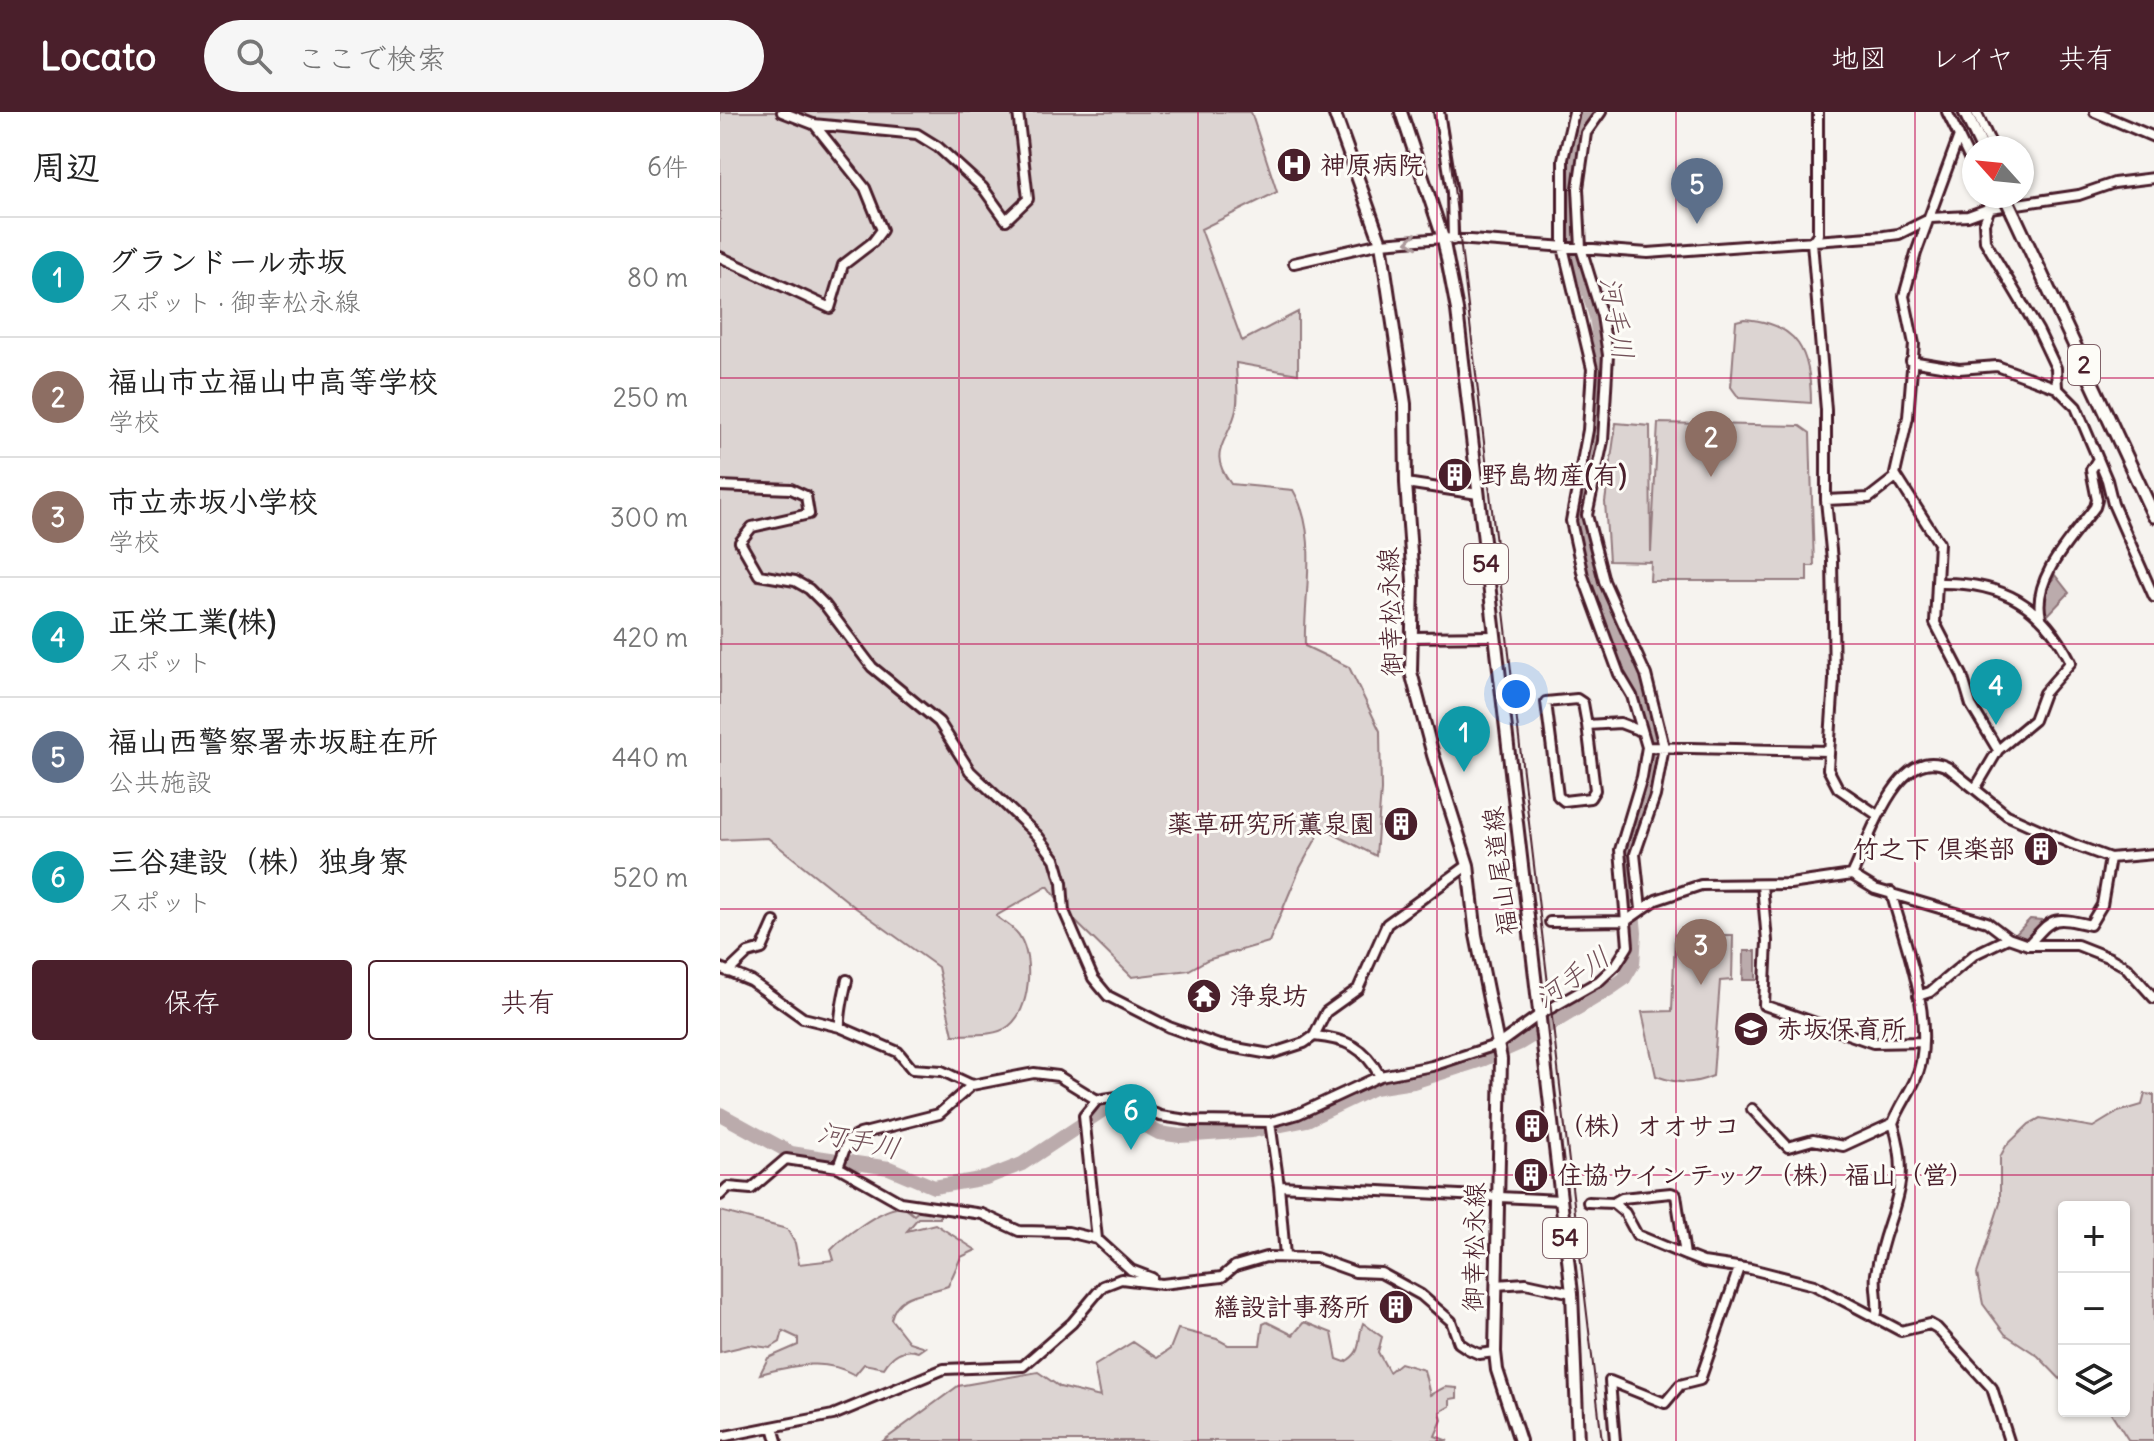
<!DOCTYPE html>
<html lang="ja">
<meta charset="utf-8">
<style>
:root{--surface:#fff;--page:#f6f6f6;--text:#222;--muted:#767676;--line:#e0e0e0;--accent:#4a1f2b}
body{margin:0;font-family:Delius,"Klee One",sans-serif;background:var(--page);color:var(--text)}
.controls{position:absolute;right:24px;bottom:24px;display:grid;overflow:hidden;border-radius:8px;box-shadow:0 2px 6px #0004}
.controls button{width:72px;height:72px;display:grid;place-items:center;padding:0;border:0;border-bottom:2px solid var(--line);background:var(--surface);color:var(--text);font:40px sans-serif}
.compass{position:absolute;left:1242px;top:24px;width:72px;height:72px;border-radius:50%;background:var(--surface);box-shadow:0 2px 6px #0004;rotate:297deg}
.you{position:absolute;left:796px;top:582px;width:28px;height:28px;margin:-20px;border:6px solid #fff;border-radius:50%;background:#1a73e8;box-shadow:0 0 0 12px #1a73e833}
.badge{display:grid;place-items:center;width:52px;height:52px;border-radius:50%;background:var(--accent);color:#fff;font-size:26px;font-weight:700}
.pin{position:absolute;translate:-50% -66px;filter:drop-shadow(0 2px 4px #0008)}
.pin::after{content:'';position:absolute;top:42px;width:28px;height:24px;background:inherit;clip-path:polygon(0 0,100% 0,50% 100%)}
.list{margin:0;padding:0;list-style:none}
h2{display:flex;justify-content:space-between;align-items:center;height:104px;margin:0;padding:0 32px;font-size:34px}
h2 small{font-size:26px;font-weight:400;color:var(--muted)}
.list li{display:grid;grid-template-columns:52px 1fr auto;gap:24px;align-items:center;box-sizing:border-box;height:120px;padding:0 32px;border-top:2px solid var(--line)}
.list b{display:block;font-size:30px;white-space:nowrap}
.list p{margin:0;font-size:26px;white-space:nowrap;color:var(--muted)}
.list em{font-size:26px;font-style:normal;color:var(--muted)}
.actions{display:flex;gap:16px;padding:24px 32px}
.actions a{flex:1;padding:18px 0;border:2px solid var(--accent);border-radius:8px;text-align:center;font-size:28px;color:var(--accent)}
.actions .main{background:var(--accent);color:#fff}
.icon{flex:none;width:44px;height:44px;fill:none;stroke:currentColor;stroke-width:2;stroke-linecap:round;stroke-linejoin:round}
.map{position:relative;flex:none;width:1434px;height:1329px;overflow:hidden}
header{display:flex;align-items:center;gap:48px;box-sizing:border-box;height:112px;padding:0 40px;background:var(--accent);color:#fff}
header strong{font-size:38px}
nav{display:flex;gap:44px;margin-inline-start:auto;font-size:28px}
.search{width:560px;height:72px;background:var(--page);display:flex;align-items:center;gap:20px;box-sizing:border-box;padding:0 28px;border-radius:44px;color:var(--muted);font-size:30px}
main{display:flex}
aside{flex:1;background:var(--surface)}
.map>svg:first-child{display:block}
</style>
<header>
<strong>Locato</strong>
<div class="search"><svg class="icon" aria-label="search" viewBox="0 0 24 24"><circle cx="10" cy="10" r="6"/><path d="M15 15l6 6"/></svg>ここで検索</div>
<nav><a>地図</a><a>レイヤ</a><a>共有</a></nav>
</header>
<main>
<aside>
<h2>周辺<small>6件</small></h2>
<ul class="list">
<li><span class="badge" style="background:#0f9aa8">1</span><div><b>グランドール赤坂</b><p>スポット · 御幸松永線</p></div><em>80 m</em></li>
<li><span class="badge" style="background:#8d6e63">2</span><div><b>福山市立福山中高等学校</b><p>学校</p></div><em>250 m</em></li>
<li><span class="badge" style="background:#8d6e63">3</span><div><b>市立赤坂小学校</b><p>学校</p></div><em>300 m</em></li>
<li><span class="badge" style="background:#0f9aa8">4</span><div><b>正栄工業(株)</b><p>スポット</p></div><em>420 m</em></li>
<li><span class="badge" style="background:#5c6f8a">5</span><div><b>福山西警察署赤坂駐在所</b><p>公共施設</p></div><em>440 m</em></li>
<li><span class="badge" style="background:#0f9aa8">6</span><div><b>三谷建設（株）独身寮</b><p>スポット</p></div><em>520 m</em></li>
</ul>
<div class="actions"><a class="main">保存</a><a>共有</a></div>
</aside>
<div class="map">
<svg width="1434" height="1329" viewBox="0 0 1434 1329">
<rect width="100%" height="100%" fill="#f6f3ef"/>
<filter id="ink" filterUnits="userSpaceOnUse"><feTurbulence type="fractalNoise" baseFrequency=".0125" numOctaves="2"/><feDisplacementMap in="SourceGraphic" scale="16" xChannelSelector="R" yChannelSelector="G"/><feConvolveMatrix kernelMatrix="1 2 1 2 8 2 1 2 1" color-interpolation-filters="sRGB"/></filter>
<g filter="url(#ink)">
<path fill="#dcd4d2" stroke="#937a7e" stroke-width="2" d="M 0,0 L 531,0 L 557,80 L 481,117 L 522,229 L 578,200 L 578,262 L 516,251 C 516,267 520,287 515,302 C 506,333 487,340 511,372 L 573,378 C 600,424 583,483 585,534 L 629,555 L 660,619 L 661,678 L 656,744 L 602,716 L 580,756 L 549,830 L 487,848 L 469,858 L 412,865 L 349,803 L 328,774 L 276,804 C 283,810 296,817 300,825 C 314,848 310,897 289,914 C 275,925 249,922 233,923 L 218,855 L 136,796 L 48,726 L 0,728 Z
M 1024,207 C 1079,211 1091,241 1091,291 L 1019,286 L 1011,275 L 1016,209 Z
M 896,311 L 930,314 L 931,440 L 938,311 L 1080,314 L 1090,321 L 1094,454 L 1087,454 L 1087,469 L 930,469 L 931,450 L 889,449 L 885,390 Z
M 955,823 L 1013,823 L 1012,868 L 1000,869 L 993,964 C 971,973 959,972 936,964 L 922,900 L 952,899 Z
M 1425,982 L 1434,983 L 1434,1329 L 1409,1329 L 1390,1299 L 1404,1299 L 1404,1095 L 1344,1095 L 1344,1271 L 1318,1244 L 1285,1222 L 1263,1192 L 1257,1162 L 1280,1091 L 1280,1045 L 1286,1034 L 1309,1012 L 1320,1006 L 1373,1015 L 1398,1000 L 1422,993 Z
M 176,1096 L 185,1096 L 194,1103 L 201,1097 L 220,1099 L 220,1106 L 198,1106 L 187,1119 L 215,1112 L 256,1138 L 241,1145 L 228,1174 C 204,1183 178,1179 171,1207 L 189,1230 L 205,1235 L 198,1240 C 182,1235 172,1243 164,1256 L 144,1252 L 135,1263 C 104,1245 73,1254 40,1262 L 48,1246 L 78,1233 L 78,1226 L 63,1219 L 60,1230 L 50,1236 L 29,1233 L 0,1240 L 0,1099 L 67,1117 L 75,1131 L 79,1152 L 114,1148 L 111,1138 C 123,1125 159,1099 176,1096 Z
M 547,1210 L 573,1223 L 584,1210 L 612,1221 L 617,1247 L 625,1250 C 644,1239 636,1230 643,1211 L 662,1225 L 658,1240 L 669,1260 L 680,1251 L 704,1258 L 710,1283 L 725,1275 L 737,1276 L 737,1286 L 730,1287 L 730,1294 L 720,1300 L 722,1308 L 715,1324 L 728,1329 L 163,1329 L 238,1274 L 318,1260 L 340,1275 L 380,1285 L 374,1254 L 413,1230 L 437,1246 L 450,1237 L 458,1217 L 497,1227 L 508,1233 L 540,1233 L 543,1212 Z"/>
<path fill="#bbabac" stroke="#8e7378" stroke-width="2" d="M 1335,463 L 1349,481 L 1326,505 L 1322,490 Z
M 1310,807 L 1321,808 L 1318,820 L 1303,829 L 1294,824 Z
M 1024,839 L 1036,839 L 1036,868 L 1023,868 Z"/>
<g fill="none" stroke-linecap="round" stroke-linejoin="round">
<path stroke="#bbabac" stroke-width="14" d="M 0,1002 L 71,1041 L 169,1056 L 214,1075 L 266,1066 L 302,1052 L 385,997 L 398,999 L 439,1021 L 460,1024 L 532,1019 L 587,1008 L 654,976 L 693,970 L 764,947 L 800,931 L 891,876 L 904,867 L 913,852 L 915,821 L 907,737 L 937,642 L 935,620 L 924,582 L 889,509 L 866,432 L 862,406 L 878,310 L 883,257 L 876,205 L 850,119 L 847,81 L 850,34 L 865,0"/>
<g stroke="#4a1f2b" stroke-width="14">
<path id="minor" d="M 62,0 L 93,12 L 197,22 L 218,35 L 263,76 L 286,108 L 308,87 L 298,0
M 719,0 L 732,80 L 733,128
M 881,0 L 866,21 L 858,76 L 861,136 L 882,204 L 888,243 L 883,329 L 867,403 L 884,469 L 926,563 L 944,635 L 935,684 L 915,742 L 921,797
M 1098,0 L 1098,122 L 1092,130 L 1106,298 L 1106,388 L 1112,448 L 1114,568 L 1108,657 L 1118,676 L 1156,702
M 1227,0 L 1239,24 L 1196,141 L 1184,184 L 1194,232 L 1188,305 L 1175,362 L 1219,431 L 1215,511 L 1242,563 L 1251,593 L 1278,638 L 1255,677
M 1256,0 L 1273,36
M 1375,0 L 1434,25
M 1239,25 L 1254,56
M 1267,84 L 1270,96 L 1264,111 L 1265,129 L 1318,218 L 1336,256 L 1337,276 L 1356,295 L 1387,368 L 1393,392 L 1434,485
M 0,145 L 110,196 L 123,153 L 153,130 L 162,118 L 145,76 L 94,12
M 574,151 L 661,131 L 723,126 L 928,141 L 1164,124 L 1179,122 L 1211,106 L 1248,104 L 1270,96 L 1359,83 L 1394,71 L 1434,66
M 1191,249 L 1239,257 L 1277,254 L 1337,276
M 686,371 L 758,382
M 0,374 L 71,377 L 86,384 L 89,402 L 32,415 L 20,430 L 39,463 L 75,469 L 89,477 L 105,493 L 152,555 L 219,610 L 250,659 L 317,723 L 335,747 L 342,771 L 344,799 L 373,866 L 388,884 L 449,915 L 499,933 L 550,942 L 584,931 L 594,924 L 606,900 L 638,877 L 667,812 L 748,753
M 1106,388 L 1149,386 L 1176,365
M 1219,471 C 1282,470 1322,492 1351,550 L 1324,581 L 1314,608 L 1278,638
M 1321,505 C 1311,466 1353,425 1375,395 L 1377,388 L 1371,358 L 1378,347
M 692,525 L 774,524
M 867,613 L 863,591 L 857,587 L 826,590 L 838,684 L 844,689 L 870,686 L 875,678 L 867,613 L 900,611 L 921,619
M 927,635 L 1108,639
M 1132,763 L 1155,777 L 1267,810 L 1288,826 L 1308,833 L 1357,833 L 1390,846 L 1406,855 L 1434,886
M 1042,773 L 1047,829 L 1044,893 L 1153,931 L 1202,930
M 830,810 L 906,809 L 936,788 L 981,773 L 1070,772 L 1132,763 C 1149,730 1178,628 1229,656 L 1287,703 L 1352,732 L 1390,746 L 1434,742
M 1308,833 C 1334,805 1331,804 1370,813 L 1382,793 L 1390,746
M 0,856 L 31,869 L 83,906 L 120,915 L 178,940 L 192,957 L 222,959 L 252,973 L 314,961 L 338,964 L 377,988 L 397,985 L 440,1004 L 474,1009 L 550,1010 L 578,1002 L 660,964 L 712,954 L 779,932 L 819,903 L 879,869 L 896,853 L 908,834 L 900,738 L 922,665 L 927,635 L 912,584 L 899,562 L 863,464 L 851,409 L 868,318 L 872,257 L 843,135 L 843,47 L 854,0
M 8,860 L 28,841 L 42,837 L 54,810
M 1198,884 L 1210,880 L 1255,842 L 1288,826
M 120,915 C 119,902 124,881 127,868
M 594,924 C 627,927 644,935 660,964
M 377,988 L 364,1004 L 377,1127
M 1032,997 L 1068,1035 L 1093,1028 L 1123,1034 L 1173,1011
M 550,1010 L 559,1074 L 840,1088
M 118,1055 L 128,1028 L 140,1022 L 219,1002 L 252,973
M 559,1074 L 565,1144
M 0,1083 L 8,1075 L 31,1077 L 66,1047 L 118,1055 L 180,1090 L 262,1102 L 299,1119 L 348,1120 L 377,1127 L 411,1158 L 432,1166
M 868,1090 L 893,1091 L 905,1101 L 917,1123 L 965,1143 L 983,1150 L 1031,1157 L 1094,1173 L 1181,1219 L 1210,1212 L 1217,1216 L 1272,1276 L 1289,1329
M 893,1091 L 902,1086 L 951,1081 L 956,1083 L 965,1143
M 776,1173 L 806,1171 L 852,1181
M 1156,1206 C 1160,1191 1154,1177 1156,1162 C 1165,1100 1195,1080 1173,1011 C 1181,990 1197,972 1201,950 C 1211,895 1185,832 1171,780
M 53,1315 L 57,1329
M 0,1325 L 113,1303 L 224,1257 L 303,1254 L 352,1211 L 383,1174 L 401,1167 L 442,1172 L 502,1165 L 515,1154 L 546,1145 L 596,1146 L 635,1160 L 661,1161 L 701,1183 L 731,1209 L 739,1231 L 748,1237 L 759,1242 L 775,1240
M 895,1329 L 890,1269 L 945,1291 L 960,1273 L 980,1268 L 1019,1156"/>
</g>
<g stroke="#4a1f2b" stroke-width="16">
<path id="major" d="M 614,0 L 661,131 L 685,292 L 686,371 L 693,469 L 691,560 L 713,643 L 748,753 L 756,823 L 781,947 L 775,1240 L 777,1258 L 800,1329
M 681,0 L 723,126 L 737,198 L 852,1181 L 858,1329"/>
</g>
<g stroke="#4a1f2b" stroke-width="17">
<path id="highway" d="M 1245,0 L 1262,36
M 1294,103 L 1434,404"/>
</g>
<use href="#minor" stroke="#fdfcf7" stroke-width="8"/>
<use href="#major" stroke="#fdfcf7" stroke-width="10"/>
<use href="#highway" stroke="#fdfcf7" stroke-width="11"/>
<path stroke="#4a1f2b" stroke-width="2" d="M 725,0 L 882,1329"/>
<g stroke="#4a1f2b" stroke-width="17" stroke-linecap="butt">
<path id="highway-bridge" d="M 1285,84 L 1294,103"/>
</g>
<use href="#highway-bridge" stroke="#fdfcf7" stroke-width="11"/>
</g>
<defs><path id="oneway-chevron" d="M-2-3.5L2.5 0L-2 3.5" fill="none" stroke-width="1.6" stroke-linecap="round" stroke-linejoin="round" transform="scale(2)"/></defs>
<use stroke="#ac999b" href="#oneway-chevron" transform="translate(692 129) rotate(175)"/>
</g>
<path fill="none" stroke="#c2185b" stroke-width="2" stroke-opacity="0.55" d="M 239,0 L 239,1329M 478,0 L 478,1329M 717,0 L 717,1329M 956,0 L 956,1329M 1195,0 L 1195,1329M 0,266 L 1434,266M 0,532 L 1434,532M 0,797 L 1434,797M 0,1063 L 1434,1063"/>
<defs>
<g id="hospital-disc" transform="scale(1.8)"><circle r="9.5" fill="#4a1f2b" stroke="#fdfcf7"/><path d="M-5-5h3v3.5h4V-5h3V5h-3V1.5h-4V5h-3Z" fill="#fff"/></g>
<g id="building-disc" transform="scale(1.8)"><circle r="9.5" fill="#4a1f2b" stroke="#fdfcf7"/><path d="M-4-6H4V6H1V3H-1V6H-4ZM-2.5-4.3h1.7v1.8h-1.7ZM.8-4.3h1.7v1.8H.8ZM-2.5-1h1.7V.8h-1.7ZM.8-1h1.7V.8H.8Z" fill="#fff"/></g>
<g id="temple-disc" transform="scale(1.8)"><circle r="9.5" fill="#4a1f2b" stroke="#fdfcf7"/><path d="M0-6L5-2H3V0L6.5 2.5H4V6H1.5V3h-3V6H-4V2.5H-6.5L-3 0V-2H-5Z" fill="#fff"/></g>
<g id="school-disc" transform="scale(1.8)"><circle r="9.5" fill="#4a1f2b" stroke="#fdfcf7"/><path d="M0-5L7-2L0 1L-7-2ZM-4 1L0 2.5L4 1V4Q0 6-4 4Z" fill="#fff"/></g>
</defs>
<g fill-rule="evenodd">
<use href="#hospital-disc" x="574" y="53"/>
<use href="#building-disc" x="735" y="363"/>
<use href="#building-disc" x="681" y="712"/>
<use href="#building-disc" x="1321" y="737"/>
<use href="#temple-disc" x="484" y="884"/>
<use href="#school-disc" x="1031" y="917"/>
<use href="#building-disc" x="812" y="1014"/>
<use href="#building-disc" x="811" y="1063"/>
<use href="#building-disc" x="676" y="1195"/>
</g>
<g text-anchor="middle" stroke-width="6" stroke-linejoin="round" paint-order="stroke">
<g fill="#fdfcf7" stroke="#806168" stroke-width="2">
<rect x="1348" y="233" width="32" height="40" rx="6"/>
<rect x="744" y="432" width="44" height="40" rx="6"/>
<rect x="823" y="1106" width="44" height="40" rx="6"/>
</g>
<g font-size="24" font-weight="bold" fill="#4a1f2b">
<text x="1364" y="261">2</text>
<text x="766" y="460">54</text>
<text x="845" y="1134">54</text>
</g>
<g font-size="26" font-weight="bold" fill="#4a1f2b" stroke="#fdfcf7" text-anchor="start">
<text x="600" y="62">神原病院</text>
<text x="761" y="372">野島物産(有)</text>
<text x="655" y="721" text-anchor="end">薬草研究所薫泉園</text>
<text x="1295" y="746" text-anchor="end">竹之下 倶楽部</text>
<text x="510" y="893">浄泉坊</text>
<text x="1057" y="926">赤坂保育所</text>
<text x="838" y="1023">（株）オオサコ</text>
<text x="837" y="1072">住協ウインテック（株）福山（営）</text>
<text x="650" y="1204" text-anchor="end">繕設計事務所</text>
</g>
<g font-size="26" fill="#4a1f2b" stroke="#fdfcf7">
<text transform="translate(670 500) rotate(-92)" y="9">御幸松永線</text>
<text transform="translate(780 759) rotate(-97)" y="9">福山尾道線</text>
<text transform="translate(754 1135) rotate(-89)" y="9">御幸松永線</text>
</g>
<g font-size="28" font-style="italic" fill="#725058" stroke="#fdfcf7">
<text transform="translate(897 206) rotate(80)" y="10">河手川</text>
<text transform="translate(852 865) rotate(-35)" y="10">河手川</text>
<text transform="translate(139 1028) rotate(12)" y="10">河手川</text>
</g>
</g>
</svg>
<div class="controls">
<button>+</button>
<button>−</button>
<button><svg class="icon" aria-label="layers" viewBox="0 0 24 24"><path d="M12 4l9 5-9 5-9-5zM3 14l9 5 9-5"/></svg></button>
</div>
<svg class="compass" viewBox="-18 -18 36 36"><path d="M0-13l5 13h-10z" fill="#e53935"/><path d="M0 13l5-13h-10z" fill="#767676"/></svg>
<div class="you"></div>
<div class="pin badge" style="left:744px;top:660px;background:#0f9aa8">1</div>
<div class="pin badge" style="left:991px;top:365px;background:#8d6e63">2</div>
<div class="pin badge" style="left:981px;top:873px;background:#8d6e63">3</div>
<div class="pin badge" style="left:1276px;top:613px;background:#0f9aa8">4</div>
<div class="pin badge" style="left:977px;top:112px;background:#5c6f8a">5</div>
<div class="pin badge" style="left:411px;top:1038px;background:#0f9aa8">6</div>
</div>
</main>
